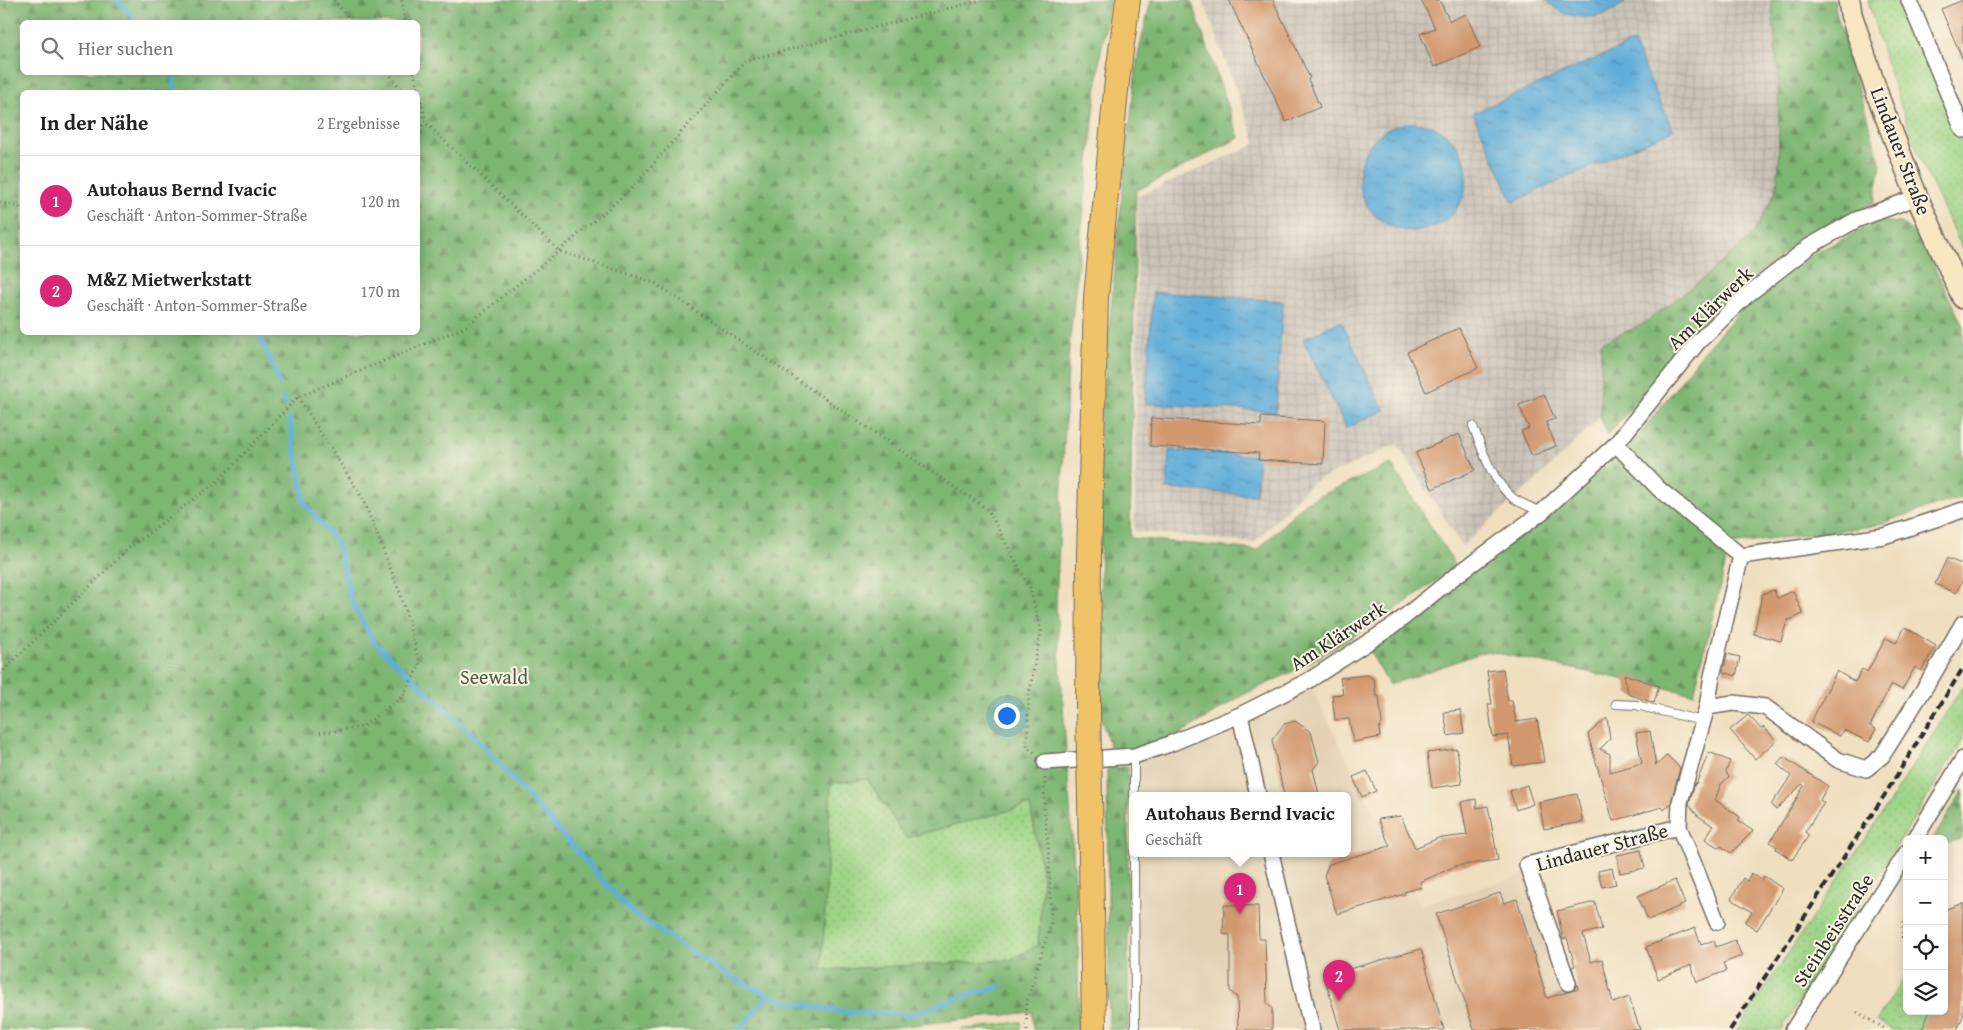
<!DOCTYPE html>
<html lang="de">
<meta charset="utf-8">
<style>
:root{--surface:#fff;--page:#f6f6f6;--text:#222;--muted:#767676;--line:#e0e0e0;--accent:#db2777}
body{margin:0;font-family:"Gentium Book Plus",serif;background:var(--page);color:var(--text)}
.controls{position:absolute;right:15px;bottom:15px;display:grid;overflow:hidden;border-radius:8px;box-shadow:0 2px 12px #0003}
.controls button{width:45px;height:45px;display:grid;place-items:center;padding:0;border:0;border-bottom:1px solid var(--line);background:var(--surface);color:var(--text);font:25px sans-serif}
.you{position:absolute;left:1006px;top:715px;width:18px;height:18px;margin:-12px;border:4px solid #fff;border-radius:50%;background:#1a73e8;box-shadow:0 0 0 8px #1a73e833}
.badge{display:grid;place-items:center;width:32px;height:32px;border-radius:50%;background:var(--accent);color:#fff;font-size:16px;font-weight:700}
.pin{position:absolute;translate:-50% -41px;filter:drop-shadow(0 1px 2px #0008)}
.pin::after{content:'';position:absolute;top:26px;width:18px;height:15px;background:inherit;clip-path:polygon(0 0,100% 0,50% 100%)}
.popup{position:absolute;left:1129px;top:792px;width:222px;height:65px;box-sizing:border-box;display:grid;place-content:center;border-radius:8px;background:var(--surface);filter:drop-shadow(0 1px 4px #0005);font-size:16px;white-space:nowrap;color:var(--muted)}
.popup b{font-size:19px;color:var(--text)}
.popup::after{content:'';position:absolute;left:50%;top:100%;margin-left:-10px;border:10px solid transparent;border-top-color:var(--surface)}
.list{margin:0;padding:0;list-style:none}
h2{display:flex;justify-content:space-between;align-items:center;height:65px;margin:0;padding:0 20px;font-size:21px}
h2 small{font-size:16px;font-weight:400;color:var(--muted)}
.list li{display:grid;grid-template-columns:32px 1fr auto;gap:15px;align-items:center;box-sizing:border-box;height:90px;padding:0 20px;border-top:1px solid var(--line)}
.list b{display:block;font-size:19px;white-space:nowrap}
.list p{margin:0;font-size:16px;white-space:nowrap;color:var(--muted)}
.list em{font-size:16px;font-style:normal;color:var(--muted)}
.icon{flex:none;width:28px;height:28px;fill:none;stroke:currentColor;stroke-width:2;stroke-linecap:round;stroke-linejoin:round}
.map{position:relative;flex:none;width:1963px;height:1030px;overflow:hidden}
.search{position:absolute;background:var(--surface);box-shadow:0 2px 12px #0003;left:20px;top:20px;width:400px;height:55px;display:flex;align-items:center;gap:12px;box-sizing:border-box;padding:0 18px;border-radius:8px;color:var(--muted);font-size:19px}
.panel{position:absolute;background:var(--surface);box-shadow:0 2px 12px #0003;left:20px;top:90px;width:400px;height:245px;border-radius:8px}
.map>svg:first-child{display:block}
</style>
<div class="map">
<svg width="1963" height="1030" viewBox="0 0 1963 1030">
<defs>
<pattern id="industrial-grid" width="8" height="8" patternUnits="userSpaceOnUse" patternTransform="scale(1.25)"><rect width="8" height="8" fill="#cbc3b8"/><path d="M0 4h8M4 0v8" fill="none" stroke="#aea89e"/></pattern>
<pattern id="grass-dots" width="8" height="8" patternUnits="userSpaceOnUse" patternTransform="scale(1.25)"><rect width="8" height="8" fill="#9cd385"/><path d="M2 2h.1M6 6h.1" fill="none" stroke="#87b573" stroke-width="1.8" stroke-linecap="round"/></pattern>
<pattern id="forest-firs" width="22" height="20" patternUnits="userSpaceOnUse" patternTransform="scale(1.25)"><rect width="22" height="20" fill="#7db572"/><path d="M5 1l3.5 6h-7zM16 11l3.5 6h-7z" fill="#67935e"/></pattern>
<pattern id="water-ripples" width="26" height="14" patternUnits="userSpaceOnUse" patternTransform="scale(1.25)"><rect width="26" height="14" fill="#60add9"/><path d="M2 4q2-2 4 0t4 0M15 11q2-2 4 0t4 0" fill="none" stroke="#4f8db0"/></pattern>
</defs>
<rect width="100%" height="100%" fill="#fcf5e5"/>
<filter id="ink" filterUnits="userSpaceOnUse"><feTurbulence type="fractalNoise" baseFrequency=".02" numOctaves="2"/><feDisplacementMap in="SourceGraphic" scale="10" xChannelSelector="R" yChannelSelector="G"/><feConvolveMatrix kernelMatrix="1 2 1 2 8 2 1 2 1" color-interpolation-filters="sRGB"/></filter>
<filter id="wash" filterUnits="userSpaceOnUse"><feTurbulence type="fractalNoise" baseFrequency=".0096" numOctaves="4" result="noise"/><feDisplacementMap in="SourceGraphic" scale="20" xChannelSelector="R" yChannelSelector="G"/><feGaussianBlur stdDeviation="1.12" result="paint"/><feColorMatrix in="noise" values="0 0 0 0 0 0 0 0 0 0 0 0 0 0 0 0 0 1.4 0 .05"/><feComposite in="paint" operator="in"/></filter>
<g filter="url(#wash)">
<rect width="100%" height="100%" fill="#efdfbf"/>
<path fill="#e3d1b4" d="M 1309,683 L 1420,905 L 1529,874 L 1573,1009 L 1634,995 L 1646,1030 L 1138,1030 L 1138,853 L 1348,853 L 1348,795 L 1138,795 L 1138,759 Z"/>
<path fill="url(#industrial-grid)" d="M 1203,0 L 1821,0 L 1784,239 L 1536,480 L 1462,546 L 1397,444 L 1311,483 L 1254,543 L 1135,531 L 1138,196 L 1256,144 Z"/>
<path fill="url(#grass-dots)" stroke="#647f58" d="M 1868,0 L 1907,0 L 1963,136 L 1963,250 L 1918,154 L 1884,57 Z
M 1963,686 L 1963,740 L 1781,1030 L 1737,1030 L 1891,800 Z
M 867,779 L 906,838 L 1030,805 L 1043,877 L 1038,945 L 1010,960 L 822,970 L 831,783 Z
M 1907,974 L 1907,1011 L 1930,1011 L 1922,1030 L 1892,1030 L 1877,1020 Z
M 1021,1022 L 1021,1030 L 960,1030 L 1020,1022 Z"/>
<path fill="url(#forest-firs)" stroke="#54704e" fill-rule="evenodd" d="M 0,0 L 1110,0 L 1100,57 L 1069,348 L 1056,604 L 1078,924 L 1079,1030 L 1033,1030 L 1032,1012 L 867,1030 L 0,1030 ZM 22,22 L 418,22 L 418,72 L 22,72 ZM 22,92 L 418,92 L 418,332 L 22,332 ZM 868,779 L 906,838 L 1030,805 L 1043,877 L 1038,945 L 1010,960 L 822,970 L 831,783 Z
M 1151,0 L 1191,0 L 1239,138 L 1136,191 L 1130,538 L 1258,550 L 1304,503 L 1391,464 L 1456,566 L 1384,618 L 1300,668 L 1243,695 L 1174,738 L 1131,752 L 1110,747 L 1101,718 L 1100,425 L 1121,202 L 1137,60 Z
M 1771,0 L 1834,0 L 1837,15 L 1881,165 L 1874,203 L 1802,239 L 1741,287 L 1695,336 L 1608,435 L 1600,416 L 1601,343 L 1643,324 L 1704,278 L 1752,236 L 1777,189 L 1779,160 L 1778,72 Z
M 1878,221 L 1901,223 L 1920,238 L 1963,326 L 1963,497 L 1872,526 L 1730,545 L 1694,694 L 1487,651 L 1389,685 L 1368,648 L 1542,514 L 1625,453 L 1705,350 L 1747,303 L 1811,255 Z
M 1128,766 L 1128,1030 L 1109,1030 L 1107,769 Z
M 1963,790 L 1963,835 L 1960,839 L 1944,844 L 1944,839 L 1933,839 Z"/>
<path fill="url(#water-ripples)" stroke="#466c82" d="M 1546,0 L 1627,0 C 1605,22 1568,24 1546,0 Z
M 1633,42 L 1673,130 L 1513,202 L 1473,113 Z
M1359 177a54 54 0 1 1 108 0a54 54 0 1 1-108 0Z
M 1153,292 L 1283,301 L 1276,412 L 1145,403 Z
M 1341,321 L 1384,410 L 1346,428 L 1303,339 Z
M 1169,450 L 1259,456 L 1256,495 L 1167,489 Z"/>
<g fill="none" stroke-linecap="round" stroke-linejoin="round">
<path stroke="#60add9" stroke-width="5" d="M 117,0 L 139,22
M 170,72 L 177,92
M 258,332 L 277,375 L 279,384
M 283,398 L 285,404
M 289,418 L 305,504 L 337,543 L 352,603 L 374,642 L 475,737 L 632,913 L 731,977 L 782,1001 L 843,1012 L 910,1015 L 961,997 L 1000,987
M 739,1030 L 769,995"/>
</g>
<g id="blocks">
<path fill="#d29870" d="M 1229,0 L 1273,0 L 1310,78 L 1308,79 L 1320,107 L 1286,122 Z
M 1421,0 L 1439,0 L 1450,21 L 1466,14 L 1480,47 L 1434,67 L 1420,34 L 1435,28 Z
M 1963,0 L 1963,60 L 1941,9 Z
M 1459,328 L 1478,368 L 1426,392 L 1407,352 Z
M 1544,394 L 1555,419 L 1546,422 L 1556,446 L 1532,456 L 1521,431 L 1529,428 L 1519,405 Z
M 1261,417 L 1325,421 L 1323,464 L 1258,460 L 1259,453 L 1150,446 L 1151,418 L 1261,425 Z
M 1459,434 L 1475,470 L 1432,489 L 1416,453 Z
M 1947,558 L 1963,565 L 1963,579 L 1956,593 L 1935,584 Z
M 1774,590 L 1777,598 L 1793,591 L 1803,614 L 1787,621 L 1781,641 L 1754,634 L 1762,594 Z
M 1905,627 L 1936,646 L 1921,671 L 1915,667 L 1902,690 L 1891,684 L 1870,726 L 1876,729 L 1869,742 L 1844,730 L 1840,736 L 1811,722 L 1837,671 L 1855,682 L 1862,669 L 1867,672 L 1886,638 L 1896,643 Z
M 1727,654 L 1740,657 L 1736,676 L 1723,672 Z
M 1503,669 L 1508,701 L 1512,701 L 1516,722 L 1537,719 L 1544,762 L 1513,766 L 1508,735 L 1493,737 L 1488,704 L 1492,704 L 1487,671 Z
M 1624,674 L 1659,686 L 1654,703 L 1628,694 Z
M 1365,675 L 1369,676 L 1374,680 L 1376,696 L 1379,696 L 1382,724 L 1379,728 L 1380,737 L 1353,742 L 1349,719 L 1335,720 L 1332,695 L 1343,694 L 1340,678 Z
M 1460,710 L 1464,733 L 1448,736 L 1444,712 Z
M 1748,715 L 1761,729 L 1764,727 L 1776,741 L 1755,759 L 1730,730 Z
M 1607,718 L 1610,739 L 1600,749 L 1610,754 L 1610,772 L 1642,763 L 1636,733 L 1650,731 L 1656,766 L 1667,755 L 1680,768 L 1671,803 L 1664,810 L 1662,807 L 1613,821 L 1588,734 Z
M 1295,721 L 1311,732 L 1319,762 L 1313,769 L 1319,795 L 1284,795 L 1272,740 L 1284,724 Z
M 1457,749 L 1462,784 L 1432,788 L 1427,753 Z
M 1709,752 L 1730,761 L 1726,772 L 1729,777 L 1721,784 L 1715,800 L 1740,817 L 1738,821 L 1753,831 L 1731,853 L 1721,846 L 1719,848 L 1705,839 L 1713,826 L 1697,815 L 1689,804 L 1695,783 L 1696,784 Z
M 1783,757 L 1828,786 L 1820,800 L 1824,803 L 1805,832 L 1809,835 L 1792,860 L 1776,849 L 1777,847 L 1770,842 L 1804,786 L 1802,784 L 1776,810 L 1771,805 L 1791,776 L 1777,764 Z
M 1367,771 L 1376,791 L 1362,797 L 1353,777 Z
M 1527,785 L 1533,804 L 1516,810 L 1510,791 Z
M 1577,794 L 1583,822 L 1544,829 L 1539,802 Z
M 1476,799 L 1477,808 L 1488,806 L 1498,860 L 1456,866 L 1420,882 L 1422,887 L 1404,892 L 1405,894 L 1337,914 L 1324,875 L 1329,864 L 1390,846 L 1378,819 L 1401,816 L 1415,848 L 1441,837 L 1442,838 L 1467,835 L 1461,802 Z
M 1641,850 L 1645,868 L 1620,873 L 1617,855 Z
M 1612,868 L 1616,884 L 1602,887 L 1598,871 Z
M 1751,873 L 1762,880 L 1764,876 L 1783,889 L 1757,930 L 1745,922 L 1752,912 L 1731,899 L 1743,878 L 1747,881 Z
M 1675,880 L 1685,904 L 1648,920 L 1638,896 Z
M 1500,893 L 1504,903 L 1517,899 L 1547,998 L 1578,989 L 1572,967 L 1575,966 L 1567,938 L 1563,939 L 1557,911 L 1595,902 L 1602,929 L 1583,934 L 1591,962 L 1602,959 L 1613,1003 L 1629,997 L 1640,1030 L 1474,1030 L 1436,914 Z
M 1963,903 L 1963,1016 L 1957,1030 L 1922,1030 L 1930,1011 L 1944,1011 L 1944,910 Z
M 1224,905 L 1258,906 L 1259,939 L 1265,939 L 1267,1003 L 1272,1009 L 1272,1030 L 1238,1030 L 1237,997 L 1230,991 L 1230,935 L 1223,934 Z
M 1695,928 L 1701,945 L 1714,940 L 1716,947 L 1735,940 L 1742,956 L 1723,963 L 1726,971 L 1697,982 L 1691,965 L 1658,979 L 1646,947 Z
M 1421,949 L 1444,1030 L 1340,1030 L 1324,976 Z"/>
</g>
</g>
<g filter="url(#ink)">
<use href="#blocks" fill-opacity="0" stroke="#706a5f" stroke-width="1"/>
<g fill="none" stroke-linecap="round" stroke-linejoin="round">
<g stroke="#706a5f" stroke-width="10">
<path id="lane" d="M 1473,426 C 1483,451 1491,480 1513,498 C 1521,504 1533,508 1542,512
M 1616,704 L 1636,705 L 1703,721
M 1134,756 L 1134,795
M 1134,853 L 1135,1030"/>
</g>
<g stroke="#706a5f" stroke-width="18">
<path id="street" d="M 1909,0 L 1963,130
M 1616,444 L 1659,489 L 1741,556 L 1884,536 L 1963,510
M 1707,707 L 1733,703 L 1765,707 L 1838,760 L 1866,769 L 1882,756 L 1934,673 L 1963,623
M 1240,715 L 1258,795
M 1045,762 L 1134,756 L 1167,745 L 1240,715 L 1308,681 L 1393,626 L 1454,577 L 1542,512 L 1616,444 L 1698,342 L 1746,296 L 1810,246 L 1856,220 L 1917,197
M 1679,827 L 1680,802 L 1707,707 L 1712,676 L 1741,556
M 1915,839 L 1963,759
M 1271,853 L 1312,1030
M 1568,983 L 1527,865 L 1679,827 L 1717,922
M 1793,1030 L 1907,852"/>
</g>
<g stroke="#706a5f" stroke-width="24">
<path id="secondary" d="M 1849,0 L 1851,14 L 1879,99 L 1917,197 L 1963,298"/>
</g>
<g stroke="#706a5f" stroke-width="26">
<path id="primary" d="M 1088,709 L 1089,555 L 1096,298 L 1117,80 L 1128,0
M 1090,799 L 1094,1030"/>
</g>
<path stroke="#706a5f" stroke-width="3" stroke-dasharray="1 4" stroke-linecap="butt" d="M 334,0 L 351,22
M 402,0 L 405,22
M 388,72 L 403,92
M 414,72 L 425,120
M 418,112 L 426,123 L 559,251 L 655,283 L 988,510 L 1030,588 L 1041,631 L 1029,694 L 1027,746 L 1035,753
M 418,129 L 426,123
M 0,202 L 22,208
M 298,397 L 363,499 L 402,598 L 420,665 L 403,696 L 362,727 L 318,733
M 0,674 L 130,547 L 218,481 L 298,397 L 465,327 L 559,251 L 631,189 L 745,61 L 981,0
M 1902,938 L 1903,924 L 1907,919
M 1857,1012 L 1887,1030
M 1027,1030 L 1026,1004 L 1051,923 L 1049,855 L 1044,806 L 1045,777"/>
<use href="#lane" stroke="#fff" stroke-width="8"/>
<use href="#street" stroke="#fff" stroke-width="15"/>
<use href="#secondary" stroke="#f9e7c3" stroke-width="21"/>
<use href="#primary" stroke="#f1c369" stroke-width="24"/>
<path stroke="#2b2b2b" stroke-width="4" stroke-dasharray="8 4" stroke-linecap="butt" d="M 1730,1030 L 1884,796 L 1963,668"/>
<g stroke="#706a5f" stroke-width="26" stroke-linecap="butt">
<path id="primary-bridge" d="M 1088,709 L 1090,799"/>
</g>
<use href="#primary-bridge" stroke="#f1c369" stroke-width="24"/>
</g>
</g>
<g text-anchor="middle" stroke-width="4" stroke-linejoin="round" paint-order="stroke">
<g font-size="20" fill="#2b2b2b" stroke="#fcf5e5">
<text transform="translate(1901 151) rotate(69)" y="7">Lindauer Straße</text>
<text transform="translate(1710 308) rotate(-44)" y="7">Am Klärwerk</text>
<text transform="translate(1338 636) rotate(-33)" y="7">Am Klärwerk</text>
<text transform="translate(1602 847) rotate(-15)" y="7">Lindauer Straße</text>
<text transform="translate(1833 930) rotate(-57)" y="7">Steinbeisstraße</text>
</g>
<g font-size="20" fill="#4d5d46" stroke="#fcf5e5">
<text x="494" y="684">Seewald</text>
</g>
</g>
</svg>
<div class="controls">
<button>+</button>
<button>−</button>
<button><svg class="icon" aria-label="locate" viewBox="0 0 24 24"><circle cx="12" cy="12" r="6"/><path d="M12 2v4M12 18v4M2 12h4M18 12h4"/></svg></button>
<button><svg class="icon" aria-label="layers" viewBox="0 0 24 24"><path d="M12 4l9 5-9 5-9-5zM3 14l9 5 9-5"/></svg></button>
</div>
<div class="you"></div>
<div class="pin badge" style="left:1240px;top:914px">1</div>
<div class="popup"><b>Autohaus Bernd Ivacic</b>Geschäft</div>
<div class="pin badge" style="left:1339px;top:1001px">2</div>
<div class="search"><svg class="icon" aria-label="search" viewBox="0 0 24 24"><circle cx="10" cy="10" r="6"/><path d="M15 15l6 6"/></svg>Hier suchen</div>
<section class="panel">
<h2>In der Nähe<small>2 Ergebnisse</small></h2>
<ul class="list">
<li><span class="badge">1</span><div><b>Autohaus Bernd Ivacic</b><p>Geschäft · Anton-Sommer-Straße</p></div><em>120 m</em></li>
<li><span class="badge">2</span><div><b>M&amp;Z Mietwerkstatt</b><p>Geschäft · Anton-Sommer-Straße</p></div><em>170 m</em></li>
</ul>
</section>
</div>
